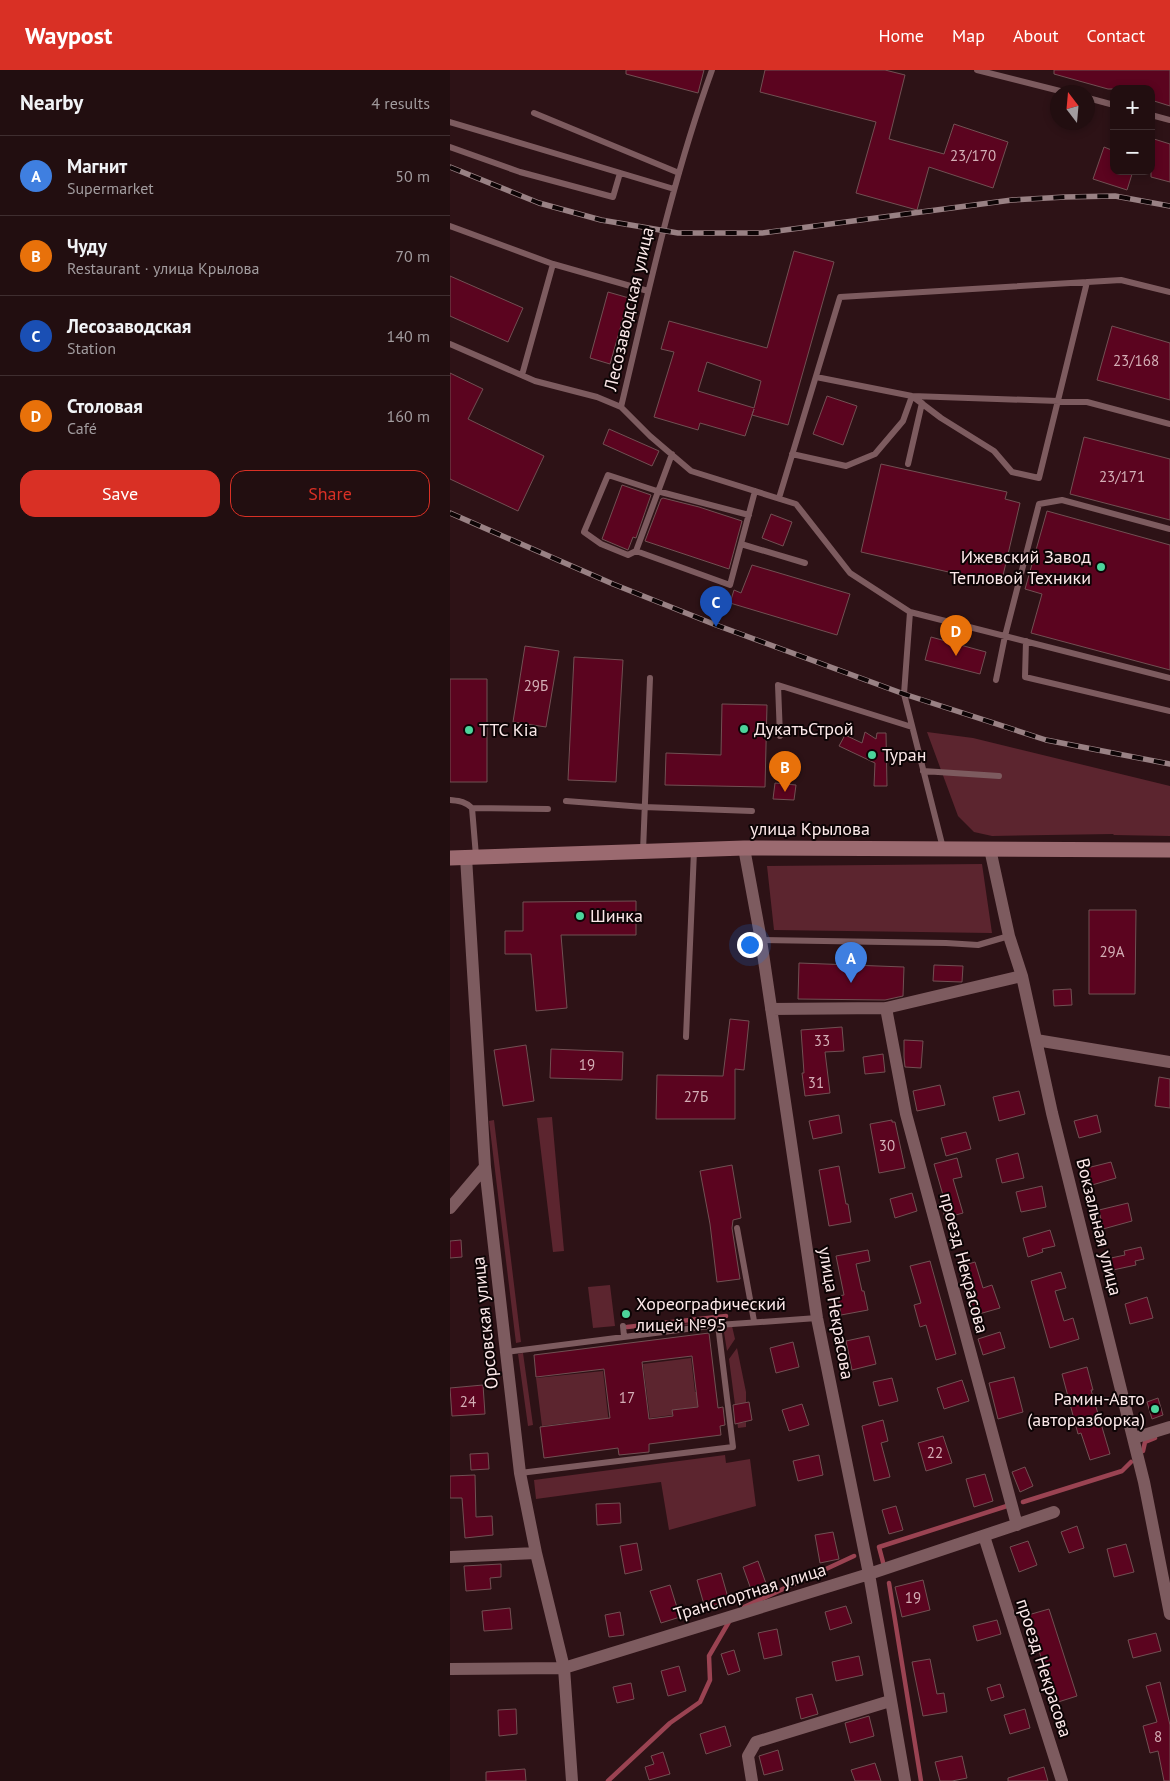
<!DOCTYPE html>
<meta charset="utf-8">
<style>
:root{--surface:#220e10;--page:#2e1c1e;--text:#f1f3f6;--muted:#a29c9f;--line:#3f2e30;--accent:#d93025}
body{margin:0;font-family:"PT Sans",sans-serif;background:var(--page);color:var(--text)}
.controls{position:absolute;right:15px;top:15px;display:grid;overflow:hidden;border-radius:10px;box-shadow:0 2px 8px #0003}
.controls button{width:45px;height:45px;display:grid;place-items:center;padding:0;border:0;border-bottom:1px solid var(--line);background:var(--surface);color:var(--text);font:25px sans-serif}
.compass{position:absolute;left:600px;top:15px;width:45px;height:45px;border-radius:50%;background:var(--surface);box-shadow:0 2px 8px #0003;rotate:344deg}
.you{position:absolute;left:299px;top:874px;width:18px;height:18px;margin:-12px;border:4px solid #fff;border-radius:50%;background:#1a73e8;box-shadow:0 0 0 8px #1a73e833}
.badge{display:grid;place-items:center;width:32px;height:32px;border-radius:50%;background:var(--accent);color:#fff;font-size:16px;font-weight:700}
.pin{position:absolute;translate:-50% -41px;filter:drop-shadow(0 1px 2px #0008)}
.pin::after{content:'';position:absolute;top:26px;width:18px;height:15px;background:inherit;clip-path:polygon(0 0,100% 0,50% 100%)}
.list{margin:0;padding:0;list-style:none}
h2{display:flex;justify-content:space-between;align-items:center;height:65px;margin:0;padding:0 20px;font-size:21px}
h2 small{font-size:16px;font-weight:400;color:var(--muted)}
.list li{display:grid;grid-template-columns:32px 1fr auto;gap:15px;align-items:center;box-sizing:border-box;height:80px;padding:0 20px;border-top:1px solid var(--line)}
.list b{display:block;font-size:19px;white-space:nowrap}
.list p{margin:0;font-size:16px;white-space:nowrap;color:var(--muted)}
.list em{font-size:16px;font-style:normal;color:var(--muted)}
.actions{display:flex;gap:10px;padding:15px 20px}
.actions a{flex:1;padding:11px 0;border:1px solid var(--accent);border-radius:15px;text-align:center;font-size:18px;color:var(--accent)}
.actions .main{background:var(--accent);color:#fff}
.map{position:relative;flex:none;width:720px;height:1711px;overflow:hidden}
header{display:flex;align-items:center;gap:30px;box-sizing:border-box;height:70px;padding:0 25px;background:var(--accent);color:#fff}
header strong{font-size:24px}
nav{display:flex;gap:28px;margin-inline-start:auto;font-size:18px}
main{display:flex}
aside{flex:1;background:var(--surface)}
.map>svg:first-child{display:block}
</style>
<header>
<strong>Waypost</strong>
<nav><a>Home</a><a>Map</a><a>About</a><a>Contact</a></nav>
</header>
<main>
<aside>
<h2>Nearby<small>4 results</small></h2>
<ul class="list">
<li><span class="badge" style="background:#3f7fe0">A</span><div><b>Магнит</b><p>Supermarket</p></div><em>50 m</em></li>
<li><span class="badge" style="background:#e8710a">B</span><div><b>Чуду</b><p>Restaurant · улица Крылова</p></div><em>70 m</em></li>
<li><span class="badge" style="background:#1a4fb4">C</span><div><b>Лесозаводская</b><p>Station</p></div><em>140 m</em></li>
<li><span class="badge" style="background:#e8710a">D</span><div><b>Столовая</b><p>Café</p></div><em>160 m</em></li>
</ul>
<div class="actions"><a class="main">Save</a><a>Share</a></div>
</aside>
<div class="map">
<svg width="720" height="1711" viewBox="0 0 720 1711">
<rect width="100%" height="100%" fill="#2d1216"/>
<path fill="#5c252f" d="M 477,662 L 523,668 L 720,716 L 720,766 L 664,765 L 663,764 L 542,766 L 524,762 L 508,746 Z
M 532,794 L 542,863 L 324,860 L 317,796 Z
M 102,1047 L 114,1181 L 103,1182 L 87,1048 Z
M 44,1050 L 71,1272 L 66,1273 L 39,1051 Z
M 160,1215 L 165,1256 L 143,1258 L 138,1217 Z
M 264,1250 L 264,1252 L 191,1261 L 190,1259 Z
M 273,1256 L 282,1256 L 285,1269 L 277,1281 Z
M 287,1278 L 296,1322 L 296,1333 L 288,1335 L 291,1353 L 296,1352 L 296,1357 L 288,1358 L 279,1289 Z
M 73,1283 L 83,1355 L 78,1356 L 68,1284 Z
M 241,1288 L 245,1322 L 266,1320 L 268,1334 L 222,1340 L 222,1345 L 200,1348 L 193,1294 Z
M 153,1301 L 159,1354 L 141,1356 L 140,1350 L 92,1356 L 86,1308 Z
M 275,1385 L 276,1393 L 300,1389 L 306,1436 L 219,1460 L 211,1412 L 86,1429 L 84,1410 Z"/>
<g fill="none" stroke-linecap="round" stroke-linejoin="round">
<path stroke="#9a4352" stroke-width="4.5" d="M 177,1257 L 276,1246
M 693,1381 L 695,1372 L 705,1368
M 573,1432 L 672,1401 L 681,1392
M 434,1496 L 429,1477 L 560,1435
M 439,1513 L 471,1711
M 294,1537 L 404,1486
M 158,1711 L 220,1653 L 250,1632 L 260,1610 L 259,1586 L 280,1550"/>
</g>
<path fill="#5b041f" stroke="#715053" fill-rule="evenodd" d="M 176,0 L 254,0 L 248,23 L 176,4 Z
M 315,0 L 435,0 L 455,5 L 439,69 L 494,84 L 504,54 L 558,72 L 543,118 L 479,97 L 467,140 L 406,123 L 426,52 L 310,22 Z
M 604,0 L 720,0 L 720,36 L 701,30 L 701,19 L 658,19 L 604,4 Z
M 704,69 L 720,74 L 720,112 L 701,107 L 701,77 Z
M 654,77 L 664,81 L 664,101 L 683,101 L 677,120 L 643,109 Z
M 344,181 L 384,192 L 338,355 L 302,345 L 304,339 L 295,366 L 250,353 L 248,360 L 204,347 L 224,282 L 211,279 L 219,251 L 317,278 ZM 257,292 L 311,311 L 304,338 L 248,321 Z
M 0,206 L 73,238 L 58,272 L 0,246 Z
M 158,222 L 179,228 L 160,294 L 140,288 Z
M 662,256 L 720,273 L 720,330 L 647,310 Z
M 0,303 L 33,319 L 18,349 L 94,386 L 68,441 L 0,409 Z
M 377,326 L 407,336 L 393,375 L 363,364 Z
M 159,359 L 209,381 L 202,396 L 153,374 Z
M 634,367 L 720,389 L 720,450 L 620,424 Z
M 431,394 L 557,422 L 555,429 L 570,433 L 551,514 L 411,482 Z
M 172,415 L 201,425 L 186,468 L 183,467 L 178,480 L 152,469 Z
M 213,428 L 249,437 L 292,451 L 279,499 L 195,471 L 211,429 Z
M 597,441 L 720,475 L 720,600 L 581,563 L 592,524 L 575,519 Z
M 321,444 L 342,452 L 333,476 L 312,468 Z
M 302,495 L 400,524 L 387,565 L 280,533 L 284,520 L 291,523 Z
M 481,567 L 536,582 L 530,604 L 475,590 Z
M 75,576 L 109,581 L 96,657 L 63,652 Z
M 124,587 L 173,590 L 166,712 L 118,710 Z
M 0,609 L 37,609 L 37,712 L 0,712 Z
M 272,634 L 317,635 L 315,717 L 215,715 L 216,683 L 271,685 Z
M 415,662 L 426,669 L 427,663 L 436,663 L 437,716 L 424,716 L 425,693 L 389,676 L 395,665 L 412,673 Z
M 325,713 L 346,715 L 344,730 L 323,729 Z
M 186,831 L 186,865 L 111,865 L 117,938 L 86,941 L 81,884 L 55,884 L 55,861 L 73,861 L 73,832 Z
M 639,840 L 686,840 L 685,924 L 639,924 Z
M 349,893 L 454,897 L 453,926 L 435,930 L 348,929 Z
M 484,895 L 513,896 L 512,912 L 483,911 Z
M 621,919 L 622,935 L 604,936 L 603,920 Z
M 280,949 L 299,951 L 294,1000 L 285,999 L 285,1049 L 206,1049 L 207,1005 L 273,1006 Z
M 392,957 L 394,981 L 375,982 L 380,1023 L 355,1026 L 352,1003 L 354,1003 L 351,960 Z
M 454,970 L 473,971 L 471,998 L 455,997 L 454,987 Z
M 76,975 L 84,1031 L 53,1036 L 44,980 Z
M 101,979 L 173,982 L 172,1010 L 100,1008 Z
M 433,984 L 435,1002 L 415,1004 L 413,987 Z
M 709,1007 L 720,1009 L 720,1038 L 705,1036 Z
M 490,1015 L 495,1035 L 467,1041 L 463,1021 Z
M 569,1021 L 575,1044 L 549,1051 L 543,1027 Z
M 389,1045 L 392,1063 L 363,1069 L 359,1051 Z
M 647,1045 L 651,1062 L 629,1068 L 624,1051 Z
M 442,1050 L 442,1052 L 445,1052 L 455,1098 L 429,1103 L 420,1054 Z
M 516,1062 L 521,1079 L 496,1086 L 491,1068 Z
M 568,1083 L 574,1108 L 552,1113 L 546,1089 Z
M 507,1088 L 512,1107 L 503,1109 L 513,1143 L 495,1148 L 491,1133 L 495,1132 L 484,1094 Z
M 661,1092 L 666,1108 L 642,1115 L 637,1098 Z
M 282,1095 L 291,1148 L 283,1150 L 282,1158 L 290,1209 L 267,1212 L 260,1154 L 250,1101 Z
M 389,1096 L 396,1134 L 398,1134 L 401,1152 L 379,1156 L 369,1100 Z
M 592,1116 L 596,1137 L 571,1142 L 566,1122 Z
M 462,1123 L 467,1141 L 445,1148 L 440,1129 Z
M 678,1133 L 682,1151 L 653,1159 L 649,1140 Z
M 600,1160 L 605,1176 L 592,1179 L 593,1182 L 578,1187 L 573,1168 Z
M 11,1170 L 12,1187 L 0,1188 L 0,1171 Z
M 691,1177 L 694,1189 L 685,1191 L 686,1195 L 663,1200 L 661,1188 L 675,1185 L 674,1181 Z
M 418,1180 L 420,1191 L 406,1194 L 412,1221 L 414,1221 L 418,1240 L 391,1245 L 388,1226 L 394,1225 L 386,1186 Z
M 480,1191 L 506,1284 L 486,1290 L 476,1255 L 470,1257 L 464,1235 L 471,1233 L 460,1196 Z
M 525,1192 L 533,1218 L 542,1215 L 550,1238 L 522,1246 L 508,1197 Z
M 611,1202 L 616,1218 L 605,1221 L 614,1251 L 623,1248 L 629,1269 L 600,1278 L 581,1211 Z
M 697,1227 L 703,1248 L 680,1254 L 675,1234 Z
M 550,1262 L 555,1278 L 533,1285 L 528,1269 Z
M 259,1263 L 268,1338 L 273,1337 L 275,1355 L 270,1356 L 271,1365 L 199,1374 L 199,1382 L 169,1385 L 168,1378 L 94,1388 L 90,1357 L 160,1348 L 154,1299 L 86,1307 L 84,1285 ZM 242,1286 L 248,1337 L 222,1340 L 223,1346 L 199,1349 L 192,1292 Z
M 419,1266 L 426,1294 L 402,1300 L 396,1271 Z
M 343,1272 L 349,1297 L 326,1303 L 320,1278 Z
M 637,1297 L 643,1320 L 641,1320 L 660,1384 L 640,1390 L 631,1363 L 628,1364 L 612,1304 Z
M 564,1307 L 573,1342 L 548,1349 L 539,1313 Z
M 442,1308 L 448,1331 L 429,1336 L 423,1312 Z
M 512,1310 L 519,1331 L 494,1339 L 487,1318 Z
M 33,1315 L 35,1344 L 2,1346 L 0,1318 Z
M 708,1328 L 713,1345 L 702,1349 L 697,1332 Z
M 299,1332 L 302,1350 L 285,1354 L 283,1335 Z
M 352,1334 L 359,1355 L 339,1361 L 332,1340 Z
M 433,1350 L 438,1371 L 431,1373 L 440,1407 L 424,1411 L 412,1356 Z
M 493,1366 L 502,1393 L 476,1401 L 468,1373 Z
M 38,1383 L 39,1399 L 21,1400 L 20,1384 Z
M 369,1385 L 373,1405 L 348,1411 L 343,1391 Z
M 575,1397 L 583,1416 L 570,1422 L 562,1402 Z
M 535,1404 L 543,1431 L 524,1437 L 516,1409 Z
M 25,1405 L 26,1447 L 42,1446 L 43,1465 L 15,1468 L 12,1428 L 0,1428 L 0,1406 Z
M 170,1433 L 171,1453 L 147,1455 L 146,1434 Z
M 446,1436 L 453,1460 L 439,1464 L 432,1440 Z
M 627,1456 L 634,1478 L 619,1483 L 611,1462 Z
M 383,1462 L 389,1489 L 370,1493 L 365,1465 Z
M 578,1471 L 587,1495 L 569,1502 L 560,1477 Z
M 187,1473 L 192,1500 L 175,1504 L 170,1476 Z
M 676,1474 L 684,1502 L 664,1507 L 657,1479 Z
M 308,1491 L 318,1519 L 303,1525 L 293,1497 Z
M 51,1494 L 51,1507 L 40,1508 L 41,1519 L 16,1521 L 14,1496 Z
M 271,1503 L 279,1531 L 255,1538 L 247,1510 Z
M 473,1510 L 480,1540 L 452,1547 L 445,1517 Z
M 220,1515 L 230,1547 L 211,1553 L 200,1521 Z
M 396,1536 L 402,1553 L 380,1560 L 375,1542 Z
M 60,1538 L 62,1559 L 34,1561 L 32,1541 Z
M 599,1539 L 627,1626 L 605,1633 L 578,1545 Z
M 170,1542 L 174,1565 L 159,1567 L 155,1545 Z
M 547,1550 L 551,1564 L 527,1571 L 523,1556 Z
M 327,1559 L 332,1585 L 314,1589 L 308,1563 Z
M 706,1563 L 711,1581 L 683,1588 L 678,1570 Z
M 284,1580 L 290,1601 L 278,1605 L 271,1584 Z
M 409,1586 L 413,1605 L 386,1611 L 382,1592 Z
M 480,1589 L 487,1624 L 494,1623 L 497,1642 L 473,1646 L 462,1592 Z
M 229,1596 L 236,1621 L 218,1626 L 211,1601 Z
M 710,1612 L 720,1655 L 720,1711 L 714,1711 L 708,1681 L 700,1683 L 693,1656 L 707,1652 L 696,1616 Z
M 181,1613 L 184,1629 L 167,1633 L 163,1617 Z
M 550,1614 L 554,1627 L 541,1631 L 537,1618 Z
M 362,1624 L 368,1644 L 351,1649 L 346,1628 Z
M 66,1639 L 67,1664 L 49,1666 L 48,1640 Z
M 575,1639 L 580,1658 L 560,1664 L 554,1645 Z
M 419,1646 L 424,1666 L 400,1673 L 395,1653 Z
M 275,1656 L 281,1676 L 256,1684 L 250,1664 Z
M 328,1680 L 333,1700 L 314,1705 L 309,1686 Z
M 213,1682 L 220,1704 L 199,1710 L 195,1697 L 204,1694 L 201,1686 Z
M 512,1686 L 517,1708 L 502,1711 L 490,1711 L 485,1692 Z
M 425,1693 L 431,1711 L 405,1711 L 401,1700 Z
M 594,1697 L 598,1711 L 558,1711 L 558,1708 Z
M 75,1699 L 76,1711 L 36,1711 L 36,1702 Z"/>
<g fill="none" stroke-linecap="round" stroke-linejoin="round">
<path stroke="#7d5b5f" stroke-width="6" d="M 262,0 C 222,110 198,224 171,337 L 200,366 L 241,401 L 346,434 L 400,503 L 460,542 L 454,624 L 493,778
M 527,0 L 614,22
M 638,28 L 664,35
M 84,43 L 229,103
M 701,45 L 720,50
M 0,52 L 224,119
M 0,77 L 70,102 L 163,127 L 170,103
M 0,156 L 103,194 L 72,305
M 103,194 L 198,221
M 0,274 L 85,311 L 147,327 L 171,337
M 366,307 L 462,326 L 637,332 L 720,354
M 222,384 L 186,481 L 280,515 L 305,421
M 342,384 L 396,396 L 425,384 L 453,351 L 462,326 L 491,348 L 544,381 L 562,402 L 589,408 L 637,212
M 458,394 L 472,333
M 329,428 L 390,227 L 671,210 L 720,222
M 291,474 L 355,493
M 186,481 L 178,485 L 151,474 L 134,462 L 158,405 L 207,421 L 299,445
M 460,542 L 720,608
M 576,571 L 575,607 L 720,641
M 546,610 L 555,566 L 589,434 L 612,430 L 720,459
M 330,666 L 328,615 L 462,657
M 473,701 L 549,706
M 0,730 C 9,731 15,731 22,738 L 26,786
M 116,731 L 194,737 L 302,741
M 22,738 L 98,739
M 193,781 L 200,608
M 311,870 L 496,873 L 528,875 L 559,866
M 236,967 L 244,781
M 287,1158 L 304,1251
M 173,1256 L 174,1266
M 56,1282 L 268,1255 L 367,1248
M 70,1403 L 283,1377 L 268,1255"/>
<path stroke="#7d5b5f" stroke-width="12" d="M 294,778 L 311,870 L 367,1248 L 419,1504 L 455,1711
M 540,779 L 559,866 L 572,906 L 602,1043 L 694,1412 L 720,1544
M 16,787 L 35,1097 L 56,1282 L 70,1403 L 86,1483 L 114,1598 L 122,1711
M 436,938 L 456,1044 L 567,1455
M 321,939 L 436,938 L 572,906
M 586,970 L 720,992
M 0,1138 L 35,1097
M 684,1368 L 720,1357
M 534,1466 L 612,1711
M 0,1487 L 86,1483
M 0,1599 L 114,1598 L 419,1504 L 604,1442
M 302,1711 L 298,1686 L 306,1672 L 440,1631"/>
<path stroke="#9b6a70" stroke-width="15" d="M 0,788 L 294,778 L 720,780"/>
<g stroke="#998184" stroke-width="5.5">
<path id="rail" d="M 0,97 L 89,133 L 151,150 L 228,163 L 312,163 L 562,130 L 615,127 L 665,126 L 720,136
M 0,443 L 163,514 L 266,555 L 454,624 L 596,670 L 720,694"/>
</g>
<use href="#rail" stroke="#0d0405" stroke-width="4" stroke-dasharray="11" stroke-linecap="butt"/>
</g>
<g fill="#4cd49b" stroke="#0d0405" stroke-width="2">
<circle cx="651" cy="497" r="5"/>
<circle cx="294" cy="659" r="5"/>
<circle cx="19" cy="660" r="5"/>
<circle cx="422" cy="685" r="5"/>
<circle cx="130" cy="846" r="5"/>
<circle cx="176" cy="1244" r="5"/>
<circle cx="705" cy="1339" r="5"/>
</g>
<g text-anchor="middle" stroke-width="4" stroke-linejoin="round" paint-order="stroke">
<g font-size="15" fill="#d4afb6">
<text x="523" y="91">23/170</text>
<text x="686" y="296">23/168</text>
<text x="672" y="412">23/171</text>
<text x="86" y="621">29Б</text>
<text x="662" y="887">29А</text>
<text x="372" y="976">33</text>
<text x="137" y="1000">19</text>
<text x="366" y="1018">31</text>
<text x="246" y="1032">27Б</text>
<text x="437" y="1081">30</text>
<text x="177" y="1333">17</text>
<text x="18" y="1337">24</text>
<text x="485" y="1388">22</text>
<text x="463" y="1533">19</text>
<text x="708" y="1672">8</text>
</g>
<g font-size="18" fill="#fce8e9" stroke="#0d0405">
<text transform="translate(179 239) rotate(-77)" y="6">Лесозаводская улица</text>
<text x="360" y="765">улица Крылова</text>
<text transform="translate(649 1157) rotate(76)" y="6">Вокзальная улица</text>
<text transform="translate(514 1193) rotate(75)" y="6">проезд Некрасова</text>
<text transform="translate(386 1243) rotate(80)" y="6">улица Некрасова</text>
<text transform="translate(35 1253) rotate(-96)" y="6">Орсовская улица</text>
<text transform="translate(300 1522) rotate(-17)" y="6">Транспортная улица</text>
<text transform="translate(594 1598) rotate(72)" y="6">проезд Некрасова</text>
</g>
<g font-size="18" fill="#fce8e9" stroke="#0d0405" text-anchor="start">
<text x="641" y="493" text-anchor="end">Ижевский Завод<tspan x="641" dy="21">Тепловой Техники</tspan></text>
<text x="304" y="665">ДукатъСтрой</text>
<text x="29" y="666">ТТС Kia</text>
<text x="432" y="691">Туран</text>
<text x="140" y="852">Шинка</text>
<text x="186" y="1240">Хореографический<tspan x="186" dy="21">лицей №95</tspan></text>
<text x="695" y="1335" text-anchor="end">Рамин-Авто<tspan x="695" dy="21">(авторазборка)</tspan></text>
</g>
</g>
</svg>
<div class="controls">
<button>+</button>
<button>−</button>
</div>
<svg class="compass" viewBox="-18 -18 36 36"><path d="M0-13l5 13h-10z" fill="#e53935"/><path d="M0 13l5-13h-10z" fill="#a29c9f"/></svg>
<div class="you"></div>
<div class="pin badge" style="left:401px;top:913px;background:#3f7fe0">A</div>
<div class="pin badge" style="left:335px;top:722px;background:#e8710a">B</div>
<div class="pin badge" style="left:266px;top:557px;background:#1a4fb4">C</div>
<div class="pin badge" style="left:506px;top:586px;background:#e8710a">D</div>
</div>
</main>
